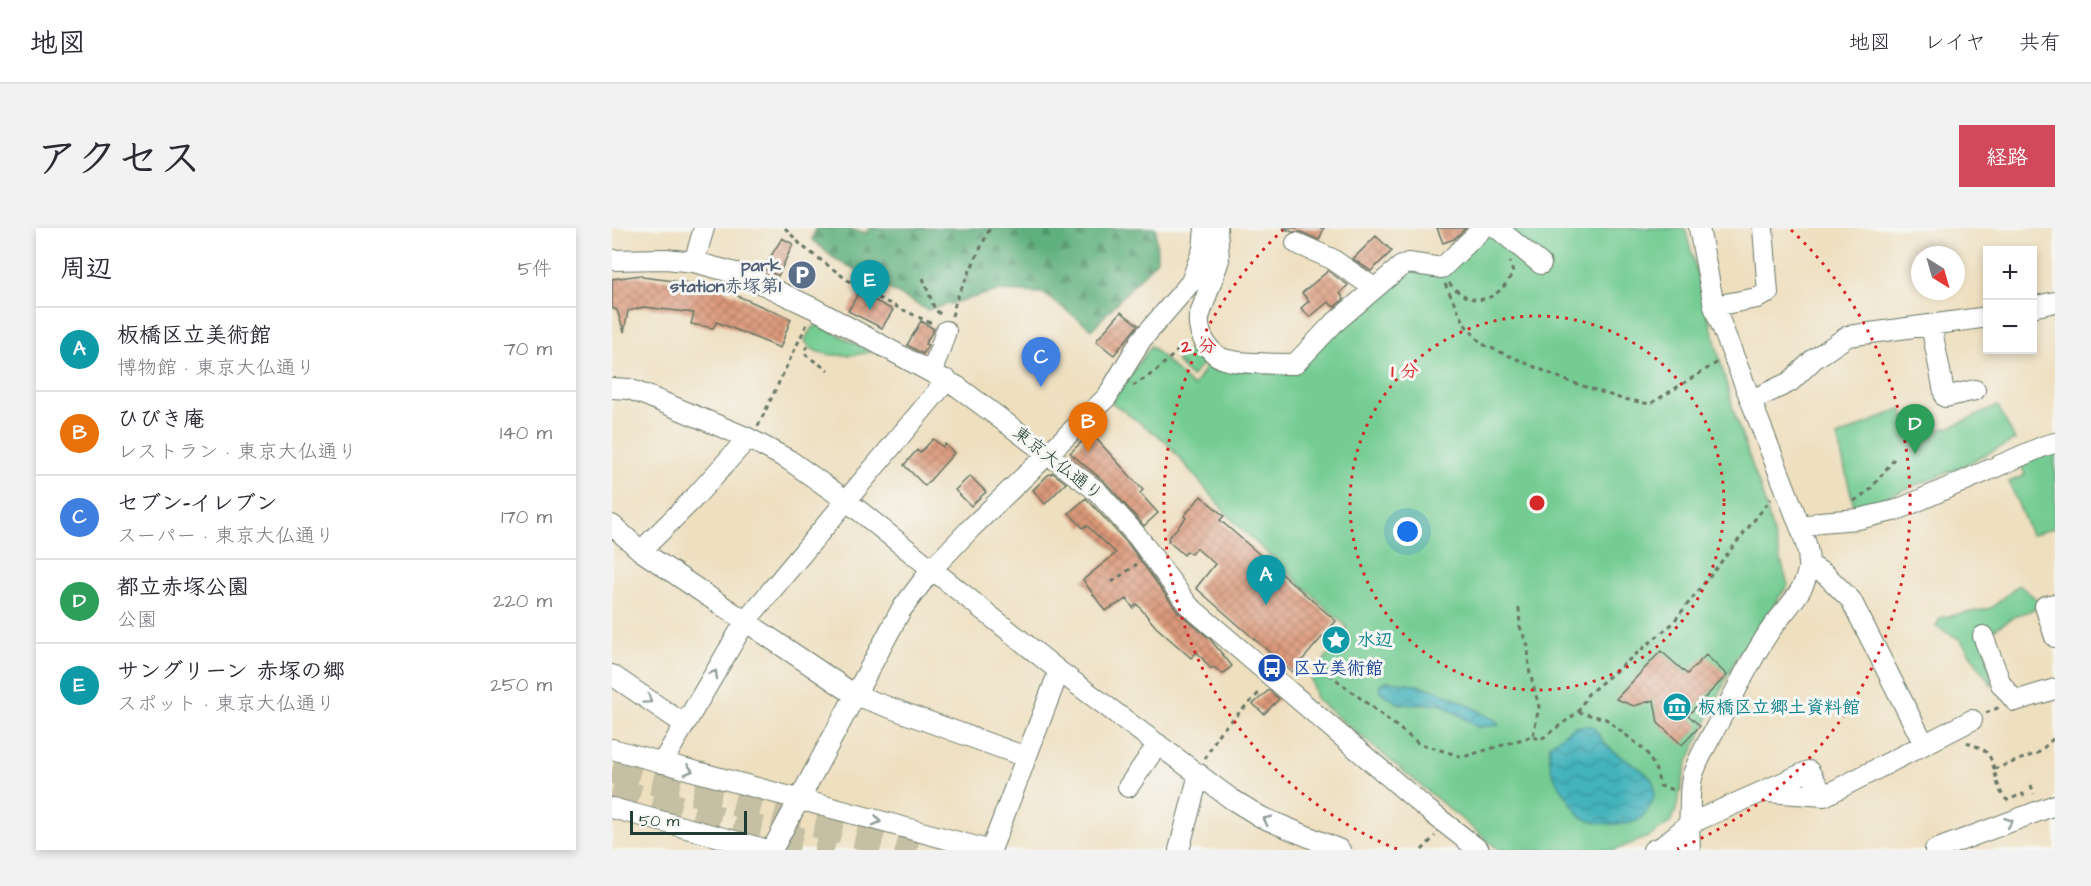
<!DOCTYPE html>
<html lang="ja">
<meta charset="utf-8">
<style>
:root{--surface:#fff;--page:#f2f2f3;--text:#2b2b33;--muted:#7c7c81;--line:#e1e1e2;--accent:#d1495b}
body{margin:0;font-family:"Architects Daughter","Klee One",sans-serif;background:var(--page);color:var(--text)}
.controls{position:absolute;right:18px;top:18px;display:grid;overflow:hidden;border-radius:0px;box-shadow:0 3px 9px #0003}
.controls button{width:54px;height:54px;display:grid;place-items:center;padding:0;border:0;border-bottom:2px solid var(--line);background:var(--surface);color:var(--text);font:30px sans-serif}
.compass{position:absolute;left:1299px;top:18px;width:54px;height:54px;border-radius:50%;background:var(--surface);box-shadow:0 3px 9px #0003;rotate:143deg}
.scale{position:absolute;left:18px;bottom:15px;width:117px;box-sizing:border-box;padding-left:6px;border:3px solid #1f3d34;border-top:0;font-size:16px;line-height:21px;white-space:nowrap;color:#1f3d34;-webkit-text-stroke:4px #f6f6f2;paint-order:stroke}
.you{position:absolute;left:796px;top:304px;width:21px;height:21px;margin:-15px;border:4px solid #fff;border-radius:50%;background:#1a73e8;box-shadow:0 0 0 9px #1a73e833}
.badge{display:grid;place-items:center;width:39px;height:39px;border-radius:50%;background:var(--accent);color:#fff;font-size:20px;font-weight:700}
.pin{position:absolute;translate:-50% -50px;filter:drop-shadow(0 2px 3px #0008)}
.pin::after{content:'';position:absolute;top:32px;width:21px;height:18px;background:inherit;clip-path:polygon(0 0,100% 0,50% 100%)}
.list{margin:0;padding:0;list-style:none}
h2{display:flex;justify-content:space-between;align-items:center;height:78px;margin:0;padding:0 24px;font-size:26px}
h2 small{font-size:20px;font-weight:400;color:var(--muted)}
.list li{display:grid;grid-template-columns:39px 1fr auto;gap:18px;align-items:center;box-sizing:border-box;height:84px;padding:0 24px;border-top:2px solid var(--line)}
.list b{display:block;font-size:22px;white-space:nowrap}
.list p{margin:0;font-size:20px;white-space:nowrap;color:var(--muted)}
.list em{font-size:20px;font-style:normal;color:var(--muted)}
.map{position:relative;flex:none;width:1443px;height:622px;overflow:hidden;border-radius:0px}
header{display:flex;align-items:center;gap:36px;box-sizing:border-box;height:84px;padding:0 30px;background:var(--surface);border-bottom:2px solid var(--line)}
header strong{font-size:28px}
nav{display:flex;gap:33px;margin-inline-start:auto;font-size:21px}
.intro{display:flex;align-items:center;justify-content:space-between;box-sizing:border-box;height:144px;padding:0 36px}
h1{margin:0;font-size:42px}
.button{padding:15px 27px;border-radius:0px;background:var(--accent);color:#fff;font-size:21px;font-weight:700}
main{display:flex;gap:36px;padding:0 36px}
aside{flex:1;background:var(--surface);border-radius:0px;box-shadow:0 3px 9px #0003}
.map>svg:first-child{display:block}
</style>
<header>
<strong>地図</strong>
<nav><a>地図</a><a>レイヤ</a><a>共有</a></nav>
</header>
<div class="intro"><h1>アクセス</h1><a class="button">経路</a></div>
<main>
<aside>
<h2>周辺<small>5件</small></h2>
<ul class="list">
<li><span class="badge" style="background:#0f9aa8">A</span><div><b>板橋区立美術館</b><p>博物館 · 東京大仏通り</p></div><em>70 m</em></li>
<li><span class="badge" style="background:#e8710a">B</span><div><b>ひびき庵</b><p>レストラン · 東京大仏通り</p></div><em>140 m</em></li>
<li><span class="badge" style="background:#3f7fe0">C</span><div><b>セブン-イレブン</b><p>スーパー · 東京大仏通り</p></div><em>170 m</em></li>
<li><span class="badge" style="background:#2e9e5b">D</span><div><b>都立赤塚公園</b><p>公園</p></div><em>220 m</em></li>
<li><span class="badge" style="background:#0f9aa8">E</span><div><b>サングリーン 赤塚の郷</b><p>スポット · 東京大仏通り</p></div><em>250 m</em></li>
</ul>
</aside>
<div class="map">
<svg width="1443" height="622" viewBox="0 0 1443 622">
<defs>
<pattern id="forest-firs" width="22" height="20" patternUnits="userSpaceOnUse" patternTransform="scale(1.5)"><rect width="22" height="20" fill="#5fb07d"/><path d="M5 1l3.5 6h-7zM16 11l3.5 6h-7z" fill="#4e9067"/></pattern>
<pattern id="cemetery-stones" width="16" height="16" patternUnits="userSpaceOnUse" patternTransform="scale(1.5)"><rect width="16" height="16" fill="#74cc93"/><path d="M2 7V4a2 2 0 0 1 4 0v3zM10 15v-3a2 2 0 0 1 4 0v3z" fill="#5fa779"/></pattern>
<pattern id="water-waves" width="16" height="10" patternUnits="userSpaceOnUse" patternTransform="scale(1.5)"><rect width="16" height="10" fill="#42b2bb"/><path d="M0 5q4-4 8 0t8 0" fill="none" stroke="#379299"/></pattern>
<pattern id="building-cross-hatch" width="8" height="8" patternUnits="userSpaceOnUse" patternTransform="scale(1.5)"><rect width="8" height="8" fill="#dc9879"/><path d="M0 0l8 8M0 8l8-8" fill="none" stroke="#b27d64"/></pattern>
</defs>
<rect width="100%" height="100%" fill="#f6f6f2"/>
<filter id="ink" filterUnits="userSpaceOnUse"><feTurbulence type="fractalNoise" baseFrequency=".0167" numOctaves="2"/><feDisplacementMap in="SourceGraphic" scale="12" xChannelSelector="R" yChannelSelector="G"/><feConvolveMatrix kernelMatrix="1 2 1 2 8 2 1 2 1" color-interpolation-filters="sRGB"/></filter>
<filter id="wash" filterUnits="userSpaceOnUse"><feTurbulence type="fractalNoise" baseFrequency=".008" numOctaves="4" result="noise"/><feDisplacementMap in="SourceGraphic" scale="24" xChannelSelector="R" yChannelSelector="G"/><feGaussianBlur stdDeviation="1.35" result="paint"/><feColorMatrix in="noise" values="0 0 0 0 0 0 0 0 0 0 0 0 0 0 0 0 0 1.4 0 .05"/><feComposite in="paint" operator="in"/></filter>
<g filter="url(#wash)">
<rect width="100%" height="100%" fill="#eedfbf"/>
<path fill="url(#forest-firs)" stroke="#3f7658" stroke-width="1.5" d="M 204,0 L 230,0 L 257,5 L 256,0 L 544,0 L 545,32 L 480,101 L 430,65 L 386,63 L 315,82 L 220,29 L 200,11 Z"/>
<path fill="url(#cemetery-stones)" stroke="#4a8464" stroke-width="1.5" d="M 583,117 L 593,133 L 579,149 L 564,133 Z"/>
<path fill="#74cc93" stroke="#4a8464" stroke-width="1.5" d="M 879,0 L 1073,0 L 1123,188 L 1150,265 L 1176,357 L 1125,428 L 1074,538 L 1064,582 L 1059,594 L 1038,608 L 1003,622 L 887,622 L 704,471 L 699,451 L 735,399 L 622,294 L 552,212 L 499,174 L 539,118 L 581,159 L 595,137 L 613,135 L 687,141 L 730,97 L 796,40 L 816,45 Z
M 207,97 L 212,99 L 259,124 C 242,128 200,132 193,112 C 196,105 199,99 207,97 Z
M 1386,178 L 1403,212 L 1349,239 L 1250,279 L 1242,278 L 1225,209 L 1290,180 L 1298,208 L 1339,199 Z
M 1443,220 L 1443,300 L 1419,307 L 1397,254 L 1413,247 L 1408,234 Z
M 1407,357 L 1433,378 L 1405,387 L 1371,408 L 1381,459 L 1348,411 L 1324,399 L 1328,390 L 1379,380 Z"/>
<path fill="url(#water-waves)" stroke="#307878" stroke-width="1.5" d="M 773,453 C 803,454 829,462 855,476 C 866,482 873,488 884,492 L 887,497 L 865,499 L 828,475 L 806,477 L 788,476 L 771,466 L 767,461 L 768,456 Z
M 962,498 L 981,498 C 986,506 991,514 998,520 C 1009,532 1034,540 1041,554 C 1047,568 1037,585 1024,593 C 1013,598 980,597 970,589 C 964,584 959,574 954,567 C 940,548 936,540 938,517 Z"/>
<g id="blocks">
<path fill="url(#building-cross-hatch)" d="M 671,0 L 712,0 L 707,12 L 689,4 L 680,4 Z
M 825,0 L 854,0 L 842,11 L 831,15 Z
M 764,8 L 780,23 L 759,43 L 741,31 Z
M 170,10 L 181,16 L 166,48 L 151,41 Z
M 716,43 L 736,57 L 728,65 L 732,71 L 722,79 L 716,74 L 698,89 L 689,80 L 697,73 L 690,65 Z
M 29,47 L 30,49 L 103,58 L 179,91 L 168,120 L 105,94 L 101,100 L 79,96 L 82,85 L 32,79 L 16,83 L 12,104 L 5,82 L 0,80 L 0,51 Z
M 247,64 L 281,82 L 270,100 L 236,83 Z
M 509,84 L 526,97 L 502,127 L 484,113 Z
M 309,93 L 322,101 L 313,116 L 316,117 L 311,126 L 295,117 Z
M 479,205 L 531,262 L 528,265 L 546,285 L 532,298 L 494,255 L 458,225 Z
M 321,211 L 331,219 L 333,216 L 342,225 L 313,258 L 292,237 L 305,222 L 308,225 Z
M 441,245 L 454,255 L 433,276 L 421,262 L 436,247 Z
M 358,248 L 374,264 L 359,278 L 343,262 Z
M 589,268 L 612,288 L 608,292 L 724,393 L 680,444 L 584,360 L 603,336 L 584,320 L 579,326 L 575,323 L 572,327 L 556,313 L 557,312 L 556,310 L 574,290 L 572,288 Z
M 474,270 L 517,317 L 566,384 L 598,411 L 620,438 L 611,446 L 601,439 L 599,441 L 585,424 L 579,430 L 544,399 L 525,376 L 521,380 L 515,371 L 493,383 L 471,352 L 504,325 L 474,297 L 471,300 L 457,285 Z
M 1049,423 L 1075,446 L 1094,427 L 1115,447 L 1076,487 L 1088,498 L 1070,517 L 1046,495 L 1042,472 L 1022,478 L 1004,471 Z
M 657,462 L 667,471 L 652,486 L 641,476 Z"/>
</g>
</g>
<g filter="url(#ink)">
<use href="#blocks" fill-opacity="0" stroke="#677665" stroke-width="1.5"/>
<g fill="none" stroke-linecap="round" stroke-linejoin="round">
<path stroke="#c5bfa3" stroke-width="28" stroke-dasharray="28 14" stroke-linecap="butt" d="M 0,542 L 305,622
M 0,563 L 222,622"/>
<g stroke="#677665" stroke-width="22">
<path id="minor" d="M 605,0 L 607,32 L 587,89 C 585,106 598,129 616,132 C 637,137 661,135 683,136 L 720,97 L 788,39 L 796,35 L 830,40 L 871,0
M 885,0 L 929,36
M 684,15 L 720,31 L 762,60
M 0,32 L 54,31 L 82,34 L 131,47 L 203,81 L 346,159 L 485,263 L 526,309 L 576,377 L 816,582 L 867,622
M 82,34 L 92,0
M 1102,78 L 1145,70 L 1156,65 L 1151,0
M 1420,79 L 1443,74
M 1319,97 L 1333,169 L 1363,162
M 320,144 L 334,103
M 0,160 L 17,161 L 38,169 L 136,210 L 177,232 L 235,273 L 447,443 L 618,570 L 649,589 L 728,622
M 1140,172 L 1178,154 L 1202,131 L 1236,108 L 1376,89
M 0,297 L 29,323 L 243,467 L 414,529
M 1189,301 L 1208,294 L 1246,291 L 1285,282 L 1432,218 L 1443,215
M 29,323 L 83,269 L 136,210
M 1196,336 L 1214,347 L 1239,372 L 1312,516
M 1443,376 L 1433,378 L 1443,409
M 1371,408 L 1389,456 L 1403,473 L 1443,461
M 0,447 L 72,496
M 0,521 L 376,622
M 50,535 L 133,394 L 335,152
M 516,559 L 546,516
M 1155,564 L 1212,568
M 0,580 L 156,622
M 160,622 L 289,382 L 320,341 L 359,300 L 495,169 L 529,112 L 579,54 L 591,21 L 593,0
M 379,622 L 447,443
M 567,622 L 587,546
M 1041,622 L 1051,618 L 1077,596 C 1079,580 1076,562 1081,546 C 1088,526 1100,507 1110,488 C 1125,461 1138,433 1155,407 C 1166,389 1187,371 1194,350 C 1200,333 1195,317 1189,301 L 1102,78 L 1087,0
M 1078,622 L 1077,596 L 1197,543 L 1212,568 L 1360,492
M 1323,622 L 1443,577"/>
</g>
<path stroke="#677665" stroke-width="3" stroke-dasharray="4.5 4.5" stroke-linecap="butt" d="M 173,0 L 190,18 L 249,62 L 321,96
M 311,50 L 323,82 L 330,87
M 837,55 C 861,82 885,74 901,45 L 898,34
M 833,56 L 854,98 L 870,116 L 953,152 L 1007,170 L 1038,176 L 1106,134
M 340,88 L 344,72 L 378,0
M 196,118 L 192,123 L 195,128 L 216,142
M 521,158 L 544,143 L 574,115
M 146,198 L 195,96
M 1242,273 L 1258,262 L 1282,231
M 500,354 L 525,336
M 907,380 L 908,399 L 916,418 L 917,441 L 927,479 L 921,508
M 703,435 L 806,515 L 851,529 L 921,508 L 928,512 L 966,484 L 994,491 L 1034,523 L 1044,542 L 1048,558 L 1062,562
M 966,484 L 976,466 L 1059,397 L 1159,271
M 1374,485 L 1388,479
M 1355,514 C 1360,517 1368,519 1373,523 C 1386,535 1381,560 1395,572 L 1411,566 L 1412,570
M 593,531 L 607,505 L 649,463
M 1382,541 L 1426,525 L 1443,509
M 1419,557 L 1422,566
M 810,622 L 823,608"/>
<use href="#minor" stroke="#fff" stroke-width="20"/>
</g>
<defs><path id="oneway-chevron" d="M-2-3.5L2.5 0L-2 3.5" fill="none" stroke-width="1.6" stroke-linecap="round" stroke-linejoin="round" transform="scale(1.5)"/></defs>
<g stroke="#8f9e9a">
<use href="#oneway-chevron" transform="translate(102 446) rotate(-59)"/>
<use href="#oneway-chevron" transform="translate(36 472) rotate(34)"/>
<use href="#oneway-chevron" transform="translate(77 542) rotate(15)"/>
<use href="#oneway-chevron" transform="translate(655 592) rotate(-154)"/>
<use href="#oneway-chevron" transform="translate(265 593) rotate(15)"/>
<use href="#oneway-chevron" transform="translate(1397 594) rotate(-20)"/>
</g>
</g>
<g fill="none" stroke="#d62828" stroke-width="3" stroke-dasharray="3 6">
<circle cx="925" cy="275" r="187"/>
<path d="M785 621A373 373 0 0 1 671 2M1179 2A373 373 0 0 1 1065 621"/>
</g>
<defs>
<g id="parking-disc" transform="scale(1.5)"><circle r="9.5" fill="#5c6f8a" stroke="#f6f6f2"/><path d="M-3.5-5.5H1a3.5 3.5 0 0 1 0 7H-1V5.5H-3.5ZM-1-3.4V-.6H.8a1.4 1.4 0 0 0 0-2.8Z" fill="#fff"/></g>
<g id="sight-disc" transform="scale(1.5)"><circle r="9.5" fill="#0f9aa8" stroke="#f6f6f2"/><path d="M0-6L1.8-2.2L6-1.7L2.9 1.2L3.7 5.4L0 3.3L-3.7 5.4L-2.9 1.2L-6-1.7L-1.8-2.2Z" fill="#fff"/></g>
<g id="bus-disc" transform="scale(1.5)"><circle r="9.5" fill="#1a4fb4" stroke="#f6f6f2"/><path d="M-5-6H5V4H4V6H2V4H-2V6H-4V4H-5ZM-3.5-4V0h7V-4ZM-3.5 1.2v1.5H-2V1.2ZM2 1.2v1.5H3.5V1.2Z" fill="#fff"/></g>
<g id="museum-disc" transform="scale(1.5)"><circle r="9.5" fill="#0f9aa8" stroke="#f6f6f2"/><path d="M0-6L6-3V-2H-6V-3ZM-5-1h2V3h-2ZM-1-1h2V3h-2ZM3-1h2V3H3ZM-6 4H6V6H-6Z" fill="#fff"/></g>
</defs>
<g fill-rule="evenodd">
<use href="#parking-disc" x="190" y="47"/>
<use href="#sight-disc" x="724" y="412"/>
<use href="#bus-disc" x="660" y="440"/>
<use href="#museum-disc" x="1065" y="479"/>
</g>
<g text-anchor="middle" stroke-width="6" stroke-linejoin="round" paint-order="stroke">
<g font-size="18" font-weight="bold" fill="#4e5e75" stroke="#f6f6f2" text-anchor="end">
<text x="169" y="43">park<tspan x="169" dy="21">station赤塚第1</tspan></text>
</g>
<g font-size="18" fill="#1f3d34" stroke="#f6f6f2">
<text transform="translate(446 235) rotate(38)" y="6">東京大仏通り</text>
</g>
<g font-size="18" font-weight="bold" fill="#0d838f" stroke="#f6f6f2" text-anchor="start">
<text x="745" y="418">水辺</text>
<text x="1086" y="485">板橋区立郷土資料館</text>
</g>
<g font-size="18" font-weight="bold" fill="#164399" stroke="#f6f6f2" text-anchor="start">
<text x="681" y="446">区立美術館</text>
</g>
</g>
<circle cx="925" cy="275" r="9" fill="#d62828" stroke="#f6f6f2" stroke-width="3"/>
<g font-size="18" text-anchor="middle" font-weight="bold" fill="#d62828" stroke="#f6f6f2" stroke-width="6" stroke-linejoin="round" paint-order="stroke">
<text x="587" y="124">2 分</text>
<text x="793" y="149">1 分</text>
</g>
</svg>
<div class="controls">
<button>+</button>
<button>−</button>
</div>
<svg class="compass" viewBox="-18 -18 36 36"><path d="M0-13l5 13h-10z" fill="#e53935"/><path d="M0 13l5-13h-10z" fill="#7c7c81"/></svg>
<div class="scale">50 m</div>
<div class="you"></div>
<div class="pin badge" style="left:654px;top:377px;background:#0f9aa8">A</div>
<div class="pin badge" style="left:476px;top:224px;background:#e8710a">B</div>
<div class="pin badge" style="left:429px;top:159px;background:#3f7fe0">C</div>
<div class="pin badge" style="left:1303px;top:226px;background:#2e9e5b">D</div>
<div class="pin badge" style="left:258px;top:82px;background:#0f9aa8">E</div>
</div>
</main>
